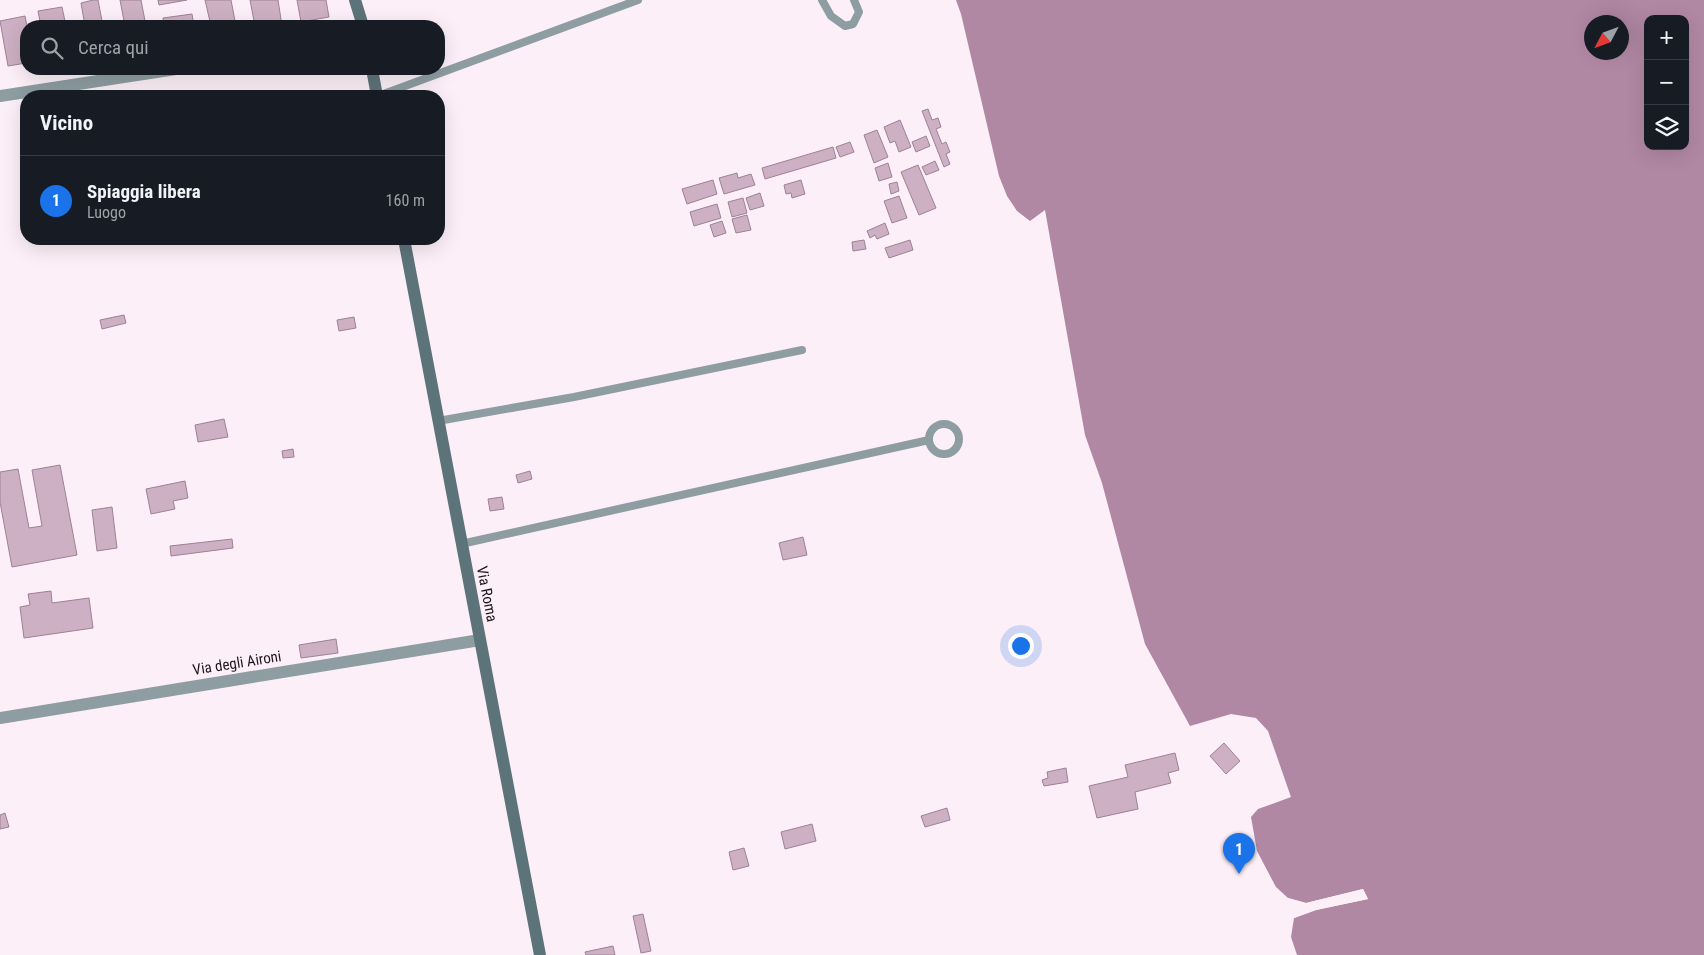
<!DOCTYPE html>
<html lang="it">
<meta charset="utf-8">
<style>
:root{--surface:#171b24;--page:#242831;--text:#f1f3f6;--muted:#9ea1a6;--line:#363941;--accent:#1a73e8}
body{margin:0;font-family:"Roboto Condensed",sans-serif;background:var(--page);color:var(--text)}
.controls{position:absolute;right:15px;top:15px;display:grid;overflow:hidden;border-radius:10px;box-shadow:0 5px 20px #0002}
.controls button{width:45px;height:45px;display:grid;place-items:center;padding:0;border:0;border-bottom:1px solid var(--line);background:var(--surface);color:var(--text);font:25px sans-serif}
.compass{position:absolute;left:1584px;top:15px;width:45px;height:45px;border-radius:50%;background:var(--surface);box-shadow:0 5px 20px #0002;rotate:229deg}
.you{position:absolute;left:1020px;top:645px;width:18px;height:18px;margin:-12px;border:4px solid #fff;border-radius:50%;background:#1a73e8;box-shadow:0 0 0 8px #1a73e833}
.badge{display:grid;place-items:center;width:32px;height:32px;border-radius:50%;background:var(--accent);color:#fff;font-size:16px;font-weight:700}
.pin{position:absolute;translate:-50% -41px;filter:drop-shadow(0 1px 2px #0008)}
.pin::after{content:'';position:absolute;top:26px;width:18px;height:15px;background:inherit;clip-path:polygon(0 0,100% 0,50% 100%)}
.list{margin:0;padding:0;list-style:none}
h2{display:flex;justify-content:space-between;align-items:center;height:65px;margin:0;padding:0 20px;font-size:21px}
h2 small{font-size:16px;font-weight:400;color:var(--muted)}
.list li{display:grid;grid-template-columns:32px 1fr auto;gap:15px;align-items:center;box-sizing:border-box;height:90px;padding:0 20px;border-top:1px solid var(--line)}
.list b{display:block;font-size:19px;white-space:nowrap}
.list p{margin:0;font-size:16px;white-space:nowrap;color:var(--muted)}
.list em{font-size:16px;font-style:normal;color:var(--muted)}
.icon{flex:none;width:28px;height:28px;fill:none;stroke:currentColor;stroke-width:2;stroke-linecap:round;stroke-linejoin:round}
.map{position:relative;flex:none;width:1704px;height:955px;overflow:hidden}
.search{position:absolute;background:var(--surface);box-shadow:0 5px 20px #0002;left:20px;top:20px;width:425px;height:55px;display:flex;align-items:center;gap:12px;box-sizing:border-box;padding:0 18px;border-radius:20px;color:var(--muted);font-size:19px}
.panel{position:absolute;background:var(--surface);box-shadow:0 5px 20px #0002;left:20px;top:90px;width:425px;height:155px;border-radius:20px}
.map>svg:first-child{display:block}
</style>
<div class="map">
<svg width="1704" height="955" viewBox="0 0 1704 955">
<rect width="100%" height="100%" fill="#fceff7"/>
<path fill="#b188a4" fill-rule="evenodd" d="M 956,0 L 1704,0 L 1704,955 L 1297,955 L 1291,937 L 1294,918 L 1316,910 L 1368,899 L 1363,889 L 1306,903 L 1288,898 L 1276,887 L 1257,851 L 1251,817 L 1258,809 L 1291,797 L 1268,731 L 1256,718 L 1231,714 L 1190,726 L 1145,644 L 1102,483 L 1085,435 L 1045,210 L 1030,221 L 1017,211 L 1007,196 L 999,176 L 961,14 ZM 1648,19 L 1685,19 L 1685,146 L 1648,146 ZM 1592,22 L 1622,22 L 1622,52 L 1592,52 Z"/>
<path fill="#fceff7" d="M 1363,889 L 1368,899 L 1316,910 L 1294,918 L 1293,916 L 1315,907 L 1365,897 L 1362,892 L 1305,906 L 1289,901 L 1288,898 L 1306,903 Z"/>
<path fill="#cdb0c3" stroke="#9d8294" d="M 93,0 L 98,0 L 103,26 L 85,26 L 81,3 Z
M 120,0 L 141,0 L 146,26 L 125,26 Z
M 158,0 L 187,0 L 159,5 Z
M 205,0 L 231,0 L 236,26 L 211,26 Z
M 250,0 L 278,0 L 282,26 L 255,26 Z
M 297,0 L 326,0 L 329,17 L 301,22 Z
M 62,7 L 66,26 L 41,26 L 38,11 Z
M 192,14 L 194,26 L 164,26 L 163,18 Z
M 25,16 L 27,26 L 26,63 L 8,66 L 0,21 Z
M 928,109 L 932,120 L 938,118 L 941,127 L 936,129 L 942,144 L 946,142 L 950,152 L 946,154 L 950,164 L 944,167 L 922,111 Z
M 900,120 L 911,147 L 899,152 L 895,141 L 890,143 L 884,127 Z
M 877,130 L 888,157 L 874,163 L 864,135 Z
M 926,136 L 930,146 L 916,152 L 912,142 Z
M 850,142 L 854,152 L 840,157 L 836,147 Z
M 833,147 L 836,158 L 765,179 L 762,168 Z
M 935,161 L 939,170 L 926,175 L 922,167 Z
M 888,163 L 892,177 L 879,181 L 875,168 Z
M 918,165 L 936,208 L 919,215 L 901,172 Z
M 737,173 L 738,178 L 751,174 L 755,185 L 724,194 L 719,178 Z
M 713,180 L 717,194 L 687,204 L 682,189 Z
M 801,180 L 805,194 L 792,198 L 791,193 L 786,194 L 784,185 Z
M 897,182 L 899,191 L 891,194 L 889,184 Z
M 760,193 L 764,206 L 750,210 L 746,198 Z
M 899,196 L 907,218 L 892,223 L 884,201 Z
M 743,198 L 747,213 L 732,217 L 728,202 Z
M 717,204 L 721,218 L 694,226 L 690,212 Z
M 747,215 L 751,230 L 736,233 L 732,219 Z
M 722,221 L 726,233 L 714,237 L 710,225 Z
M 885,223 L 889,234 L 877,239 L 875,235 L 870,238 L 867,231 Z
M 864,240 L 866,249 L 853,251 L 852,242 Z
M 910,240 L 913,250 L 889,258 L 885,248 Z
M 124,315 L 126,323 L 102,329 L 100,320 Z
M 354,317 L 356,328 L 339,331 L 337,320 Z
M 224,419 L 228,437 L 198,442 L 195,425 Z
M 293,449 L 294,457 L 283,458 L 282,451 Z
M 60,465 L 77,555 L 12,567 L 0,502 L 0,472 L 18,469 L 29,528 L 42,526 L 32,470 Z
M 530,471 L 532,479 L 518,483 L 516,475 Z
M 185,481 L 188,498 L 173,501 L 175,509 L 151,514 L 146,489 Z
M 502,497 L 504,509 L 490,511 L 488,499 Z
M 112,507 L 117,548 L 97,551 L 92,510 Z
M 803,537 L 807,555 L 783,560 L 779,543 Z
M 232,539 L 233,548 L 171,556 L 170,546 Z
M 51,591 L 52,603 L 89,598 L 93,628 L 24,638 L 20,607 L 30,605 L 28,594 Z
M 336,639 L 338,653 L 301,658 L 299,645 Z
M 1224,743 L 1240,761 L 1226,774 L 1210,756 Z
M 1175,753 L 1179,770 L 1168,773 L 1171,783 L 1135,792 L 1138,809 L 1097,818 L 1089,786 L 1128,777 L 1125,765 Z
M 1066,768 L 1068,782 L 1044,786 L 1042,780 L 1048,778 L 1047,772 Z
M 947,808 L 950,820 L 925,827 L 921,816 Z
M 5,813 L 9,827 L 0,829 L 0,815 Z
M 812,824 L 816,841 L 785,849 L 781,832 Z
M 744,848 L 749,866 L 733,870 L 729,852 Z
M 643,914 L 651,951 L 641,953 L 633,916 Z
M 613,946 L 615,955 L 586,955 L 585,952 Z"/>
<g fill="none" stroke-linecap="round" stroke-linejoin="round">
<path stroke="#8e9da2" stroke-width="8" d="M 822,0 L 831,16 L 845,26 L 853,24 L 859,12 L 854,0
M 378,96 L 638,0
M 438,421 L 574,397 L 802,350
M929 439a15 15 0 1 1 30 0a15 15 0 1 1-30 0Z
M 461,544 L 929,440"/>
<path stroke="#8e9da2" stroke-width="12" d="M 0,96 L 176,69
M 0,718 L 480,640"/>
<path stroke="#5d737a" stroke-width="12" d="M 355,0 L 363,26
M 372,69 L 377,96
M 404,239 L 540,955"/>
</g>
<g text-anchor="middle" stroke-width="4" stroke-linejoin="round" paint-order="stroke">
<g font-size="15" fill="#1e141b" stroke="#fceff7">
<text transform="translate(487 594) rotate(79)" y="5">Via Roma</text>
<text transform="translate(237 663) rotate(-9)" y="5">Via degli Aironi</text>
</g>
</g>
</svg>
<div class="controls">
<button>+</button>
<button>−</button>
<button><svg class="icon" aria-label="layers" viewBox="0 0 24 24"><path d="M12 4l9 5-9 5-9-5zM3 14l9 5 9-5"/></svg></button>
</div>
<svg class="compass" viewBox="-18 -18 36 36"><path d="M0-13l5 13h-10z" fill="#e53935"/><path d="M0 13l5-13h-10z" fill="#9ea1a6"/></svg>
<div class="you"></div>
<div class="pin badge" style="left:1239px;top:874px">1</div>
<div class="search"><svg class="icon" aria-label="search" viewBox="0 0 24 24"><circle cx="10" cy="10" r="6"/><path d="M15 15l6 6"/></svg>Cerca qui</div>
<section class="panel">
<h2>Vicino<small></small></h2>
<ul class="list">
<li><span class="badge">1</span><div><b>Spiaggia libera</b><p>Luogo</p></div><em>160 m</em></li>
</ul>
</section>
</div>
